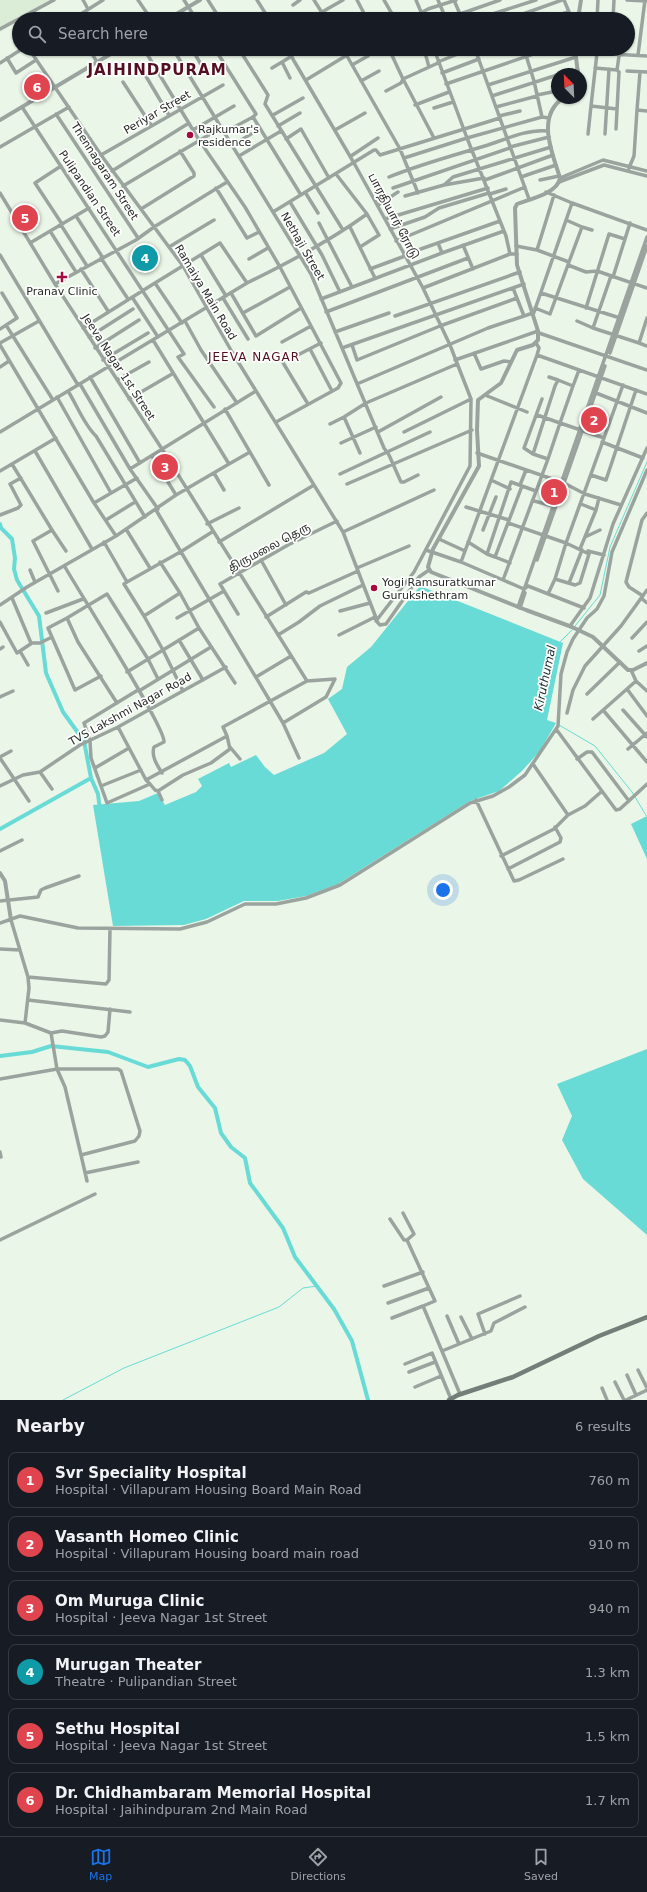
<!DOCTYPE html>
<meta charset="utf-8">
<style>
:root{--surface:#171b24;--page:#242831;--text:#f1f3f6;--muted:#9ea1a6;--line:#363941;--accent:#1a73e8}
body{margin:0;font-family:"DejaVu Sans","Noto Sans Tamil",sans-serif;background:var(--page);color:var(--text)}
.compass{position:absolute;left:551px;top:68px;width:36px;height:36px;border-radius:50%;background:var(--surface);box-shadow:0 1px 3px #0004;rotate:336deg}
.you{position:absolute;left:443px;top:890px;width:14px;height:14px;margin:-10px;border:3px solid #fff;border-radius:50%;background:#1a73e8;box-shadow:0 0 0 6px #1a73e833}
.badge{display:grid;place-items:center;width:26px;height:26px;border-radius:50%;background:var(--accent);color:#fff;font-size:13px;font-weight:700}
.pin{position:absolute;translate:-50% -50%;border:2px solid #fff;box-shadow:0 1px 4px #0006}
.list{margin:0;padding:0;list-style:none}
h2{display:flex;justify-content:space-between;align-items:center;height:52px;margin:0;padding:0 16px;font-size:17px}
h2 small{font-size:13px;font-weight:400;color:var(--muted)}
.list li{display:grid;grid-template-columns:26px 1fr auto;gap:12px;align-items:center;box-sizing:border-box;height:56px;margin:0 8px 8px;padding:0 8px;border:1px solid var(--line);border-radius:8px}
.list b{display:block;font-size:15px;white-space:nowrap}
.list p{margin:0;font-size:13px;white-space:nowrap;color:var(--muted)}
.list em{font-size:13px;font-style:normal;color:var(--muted)}
.icon{flex:none;width:22px;height:22px;fill:none;stroke:currentColor;stroke-width:2;stroke-linecap:round;stroke-linejoin:round}
.map{position:relative;flex:none;width:647px;height:1400px;overflow:hidden}
.search{position:absolute;background:var(--surface);box-shadow:0 1px 3px #0004;left:12px;right:12px;top:12px;height:44px;display:flex;align-items:center;gap:10px;box-sizing:border-box;padding:0 14px;border-radius:22px;color:var(--muted);font-size:15px}
.sheet{height:436px;background:var(--surface)}
nav{display:flex;justify-content:space-around;align-items:center;box-sizing:border-box;height:56px;border-top:1px solid var(--line);background:var(--surface);font-size:11px;color:var(--muted)}
nav a{display:grid;justify-items:center;gap:2px}
nav .on{color:var(--accent)}
.map>svg:first-child{display:block}
</style>
<div class="map">
<svg width="647" height="1400" viewBox="0 0 647 1400">
<rect width="100%" height="100%" fill="#eaf6e7"/>
<path fill="#dbecd7" d="M 0,0 L 54,0 L 19,19 L 19,21 L 0,32 Z"/>
<path fill="#69dbd6" d="M 420,586 L 563,643 L 547,720 L 556,723 L 540,751 L 522,771 L 499,791 L 470,801 L 338,884 L 306,896 L 278,901 L 244,901 L 206,919 L 184,925 L 113,926 L 93,805 L 139,801 L 158,793 L 165,805 L 196,792 L 202,786 L 198,779 L 229,763 L 231,767 L 256,755 L 265,767 L 274,775 L 324,753 L 347,734 L 328,699 L 342,689 L 347,667 L 371,647 Z
M 647,816 L 647,870 L 647,859 L 631,824 Z
M 647,1049 L 647,1235 L 583,1179 L 562,1140 L 572,1116 L 557,1084 Z"/>
<g fill="none" stroke-linecap="round" stroke-linejoin="round">
<path stroke="#69dbd6" stroke-width="1" d="M 575,626 L 600,595 L 610,547 L 647,462
M 560,642 L 573,629
M 559,725 L 595,746 L 632,792 L 647,817
M 63,1400 L 124,1368 L 279,1307 L 303,1288 L 317,1286"/>
<path stroke="#69dbd6" stroke-width="4" d="M 0,524 L 1,528 L 12,539 L 15,558 L 14,569 L 17,580 L 39,616 L 46,673 L 63,712 L 84,741 L 91,778 L 0,829
M 91,778 L 98,794 L 100,810
M 0,1056 L 32,1052 L 51,1046 L 108,1052 L 148,1067 L 179,1059 L 185,1060 L 190,1066 L 198,1087 L 215,1108 L 221,1133 L 231,1147 L 245,1158 L 250,1183 L 283,1228 L 295,1257 L 334,1309 L 352,1341 L 368,1400"/>
<path stroke="#9ba39f" stroke-width="3.5" d="M 83,0 L 88,9
M 138,0 L 151,19
M 184,0 L 196,19
M 208,0 L 220,19
M 257,0 L 269,19
M 314,0 L 326,19
M 357,0 L 367,19
M 384,0 L 395,19
M 416,0 L 424,19
M 438,0 L 446,19
M 454,0 L 462,19
M 564,0 L 572,19
M 627,0 L 646,1
M 293,5 L 300,0
M 322,12 L 343,0
M 460,14 L 500,0
M 73,19 L 103,0
M 409,19 L 428,9 L 456,0
M 477,19 L 536,0
M 509,19 L 562,0
M 546,19 L 568,12
M 597,19 L 598,0
M 613,19 L 614,0
M 0,29 L 54,0
M 29,49 L 101,155 L 183,266 L 232,352 L 343,532 L 378,623 L 380,625 L 386,624 L 419,577 L 429,570
M 89,49 L 97,62
M 144,49 L 199,140 L 245,207 L 280,267 L 341,383 L 338,388 L 276,422
M 173,49 L 311,274 L 384,448 L 389,455 L 401,482 L 404,482 L 418,475
M 192,49 L 206,73
M 215,49 L 256,114 L 253,117 L 301,195
M 239,49 L 268,95 L 265,104 L 343,230
M 287,49 L 354,163 L 423,288 L 450,345 L 471,399 L 470,466 L 414,572 L 376,621
M 343,49 L 400,149 L 418,193
M 389,49 L 403,79 L 438,63
M 424,49 L 429,67
M 475,49 L 529,199
M 524,49 L 534,81 L 542,117 L 549,118
M 476,52 L 485,49
M 576,52 L 647,56
M 597,53 L 591,106 L 617,109
M 638,55 L 645,0
M 7,58 L 16,73 L 36,60
M 282,62 L 290,78
M 438,62 L 470,49
M 0,63 L 22,49
M 352,65 L 368,56
M 272,68 L 292,56
M 595,68 L 617,70 L 619,72 L 616,129
M 617,70 L 620,49
M 627,71 L 647,72
M 144,73 L 169,115
M 442,73 L 479,59
M 560,74 L 578,70
M 306,80 L 357,49
M 361,81 L 379,71
M 123,82 L 151,125
M 446,84 L 548,49
M 488,85 L 576,57
M 386,91 L 401,83 L 403,79 L 434,138
M 537,95 L 557,91
M 492,96 L 557,75
M 415,105 L 449,92
M 22,107 L 184,354 L 178,357 L 214,407
M 496,107 L 537,96
M 434,108 L 453,102
M 637,110 L 640,72
M 56,114 L 138,238
M 273,115 L 303,98
M 499,116 L 520,111
M 278,126 L 300,113
M 193,130 L 234,106
M 335,130 L 365,113
M 225,132 L 253,117
M 588,134 L 591,106
M 605,134 L 609,69
M 286,139 L 301,129 L 329,178
M 233,145 L 251,134
M 0,147 L 69,107
M 510,147 L 549,137
M 101,155 L 223,85
M 239,156 L 281,131
M 351,156 L 378,138
M 404,158 L 467,138 L 434,49
M 61,166 L 35,183 L 62,224
M 629,168 L 634,156 L 637,110 L 647,111
M 112,171 L 189,123
M 389,177 C 421,164 455,155 488,145 C 506,139 528,129 547,131
M 521,177 L 556,165
M 560,178 L 603,160 L 647,171
M 485,180 L 553,155
M 540,180 L 559,176
M 559,182 L 604,165 L 647,176
M 444,185 L 453,177 L 551,147
M 123,186 L 222,127
M 216,188 L 247,238 L 259,232
M 393,188 L 510,148
M 305,192 L 318,213
M 546,192 L 572,203
M 0,193 L 55,284 L 162,449 L 307,681
M 490,194 L 506,189
M 405,196 L 444,185 L 484,178
M 290,202 L 322,255 L 340,292
M 378,205 L 398,192
M 141,209 L 194,176 L 194,173 L 180,151
M 273,212 L 374,150 L 376,150 L 380,155 L 500,118
M 76,216 L 103,258
M 385,219 L 488,188
M 566,220 L 582,227 L 569,262
M 319,223 L 352,287
M 61,225 L 87,266
M 350,227 L 375,278
M 582,227 L 592,230
M 390,229 L 425,217 L 439,208 L 489,193
M 50,231 L 76,272
M 396,241 L 525,187
M 30,243 L 89,208
M 438,243 L 442,253 L 504,231
M 463,245 L 473,269
M 516,246 L 537,250
M 169,247 L 214,220
M 360,247 L 379,235 L 367,214
M 510,254 L 506,236 L 467,138 L 542,117
M 0,255 L 78,385
M 201,255 L 226,296
M 404,255 L 500,221
M 101,258 L 128,299
M 249,259 L 268,248
M 568,265 L 586,272 L 597,271 L 647,288
M 81,269 L 108,311
M 370,269 L 405,256
M 613,277 L 625,239
M 155,283 L 220,243 L 247,283
M 55,284 L 136,240 L 154,227 L 227,182
M 423,288 L 510,254 L 517,254
M 513,288 L 524,316
M 231,293 L 256,336 L 301,308
M 541,293 L 620,318
M 132,297 L 158,337
M 223,298 L 248,339
M 321,299 L 442,253
M 535,308 L 550,314 L 569,262 L 537,250 L 554,195
M 586,308 L 609,234 L 625,239 L 630,223
M 326,312 L 468,258
M 243,313 L 290,287
M 533,315 L 572,203 L 647,230
M 395,316 L 520,272
M 185,321 L 201,350 L 237,403
M 577,321 L 593,328 L 611,276
M 6,325 L 53,400
M 83,328 L 155,283 L 182,323
M 593,328 L 639,343 L 647,318
M 0,329 L 17,318 L 2,293
M 335,332 L 389,313
M 539,333 L 647,370
M 89,337 L 133,309
M 282,342 L 311,326
M 0,343 L 39,321
M 536,343 L 539,348 L 537,355 L 461,562 L 503,580 L 548,459 L 533,454 L 555,386 L 558,380 L 573,386 L 579,370
M 639,343 L 647,346
M 0,345 L 94,503 L 116,536
M 352,345 L 357,360 L 440,326 L 517,298
M 95,348 L 139,320
M 342,348 L 524,284
M 310,349 L 332,391
M 474,353 L 481,369 L 504,361 L 511,362
M 610,353 L 647,246
M 537,355 L 647,394
M 294,357 L 321,343
M 103,360 L 148,333
M 455,360 L 538,331
M 282,361 L 308,404
M 0,367 L 9,361
M 90,377 L 140,463
M 549,377 L 558,380
M 117,380 L 149,362
M 80,384 L 130,469 L 158,509
M 357,384 L 488,328 L 533,313
M 68,391 C 77,405 84,425 96,436 L 145,517
M 596,393 L 647,413
M 485,395 L 527,412
M 57,397 L 111,493
M 129,399 L 172,374
M 225,409 L 269,485
M 537,415 L 560,423 L 573,386
M 344,417 L 360,453
M 330,424 L 344,417 L 366,403 L 457,364
M 0,432 L 247,283 C 288,263 330,241 367,214 L 336,174
M 378,432 L 441,397
M 404,432 L 471,399
M 604,438 L 623,385
M 602,442 L 643,458
M 341,443 L 376,427
M 35,451 L 92,549
M 477,453 L 564,483 L 585,494 L 621,505
M 533,454 L 524,448 L 542,399
M 152,456 L 176,495
M 12,464 L 52,530
M 229,464 L 250,452
M 130,469 L 256,391
M 0,471 L 56,438
M 214,473 L 224,490
M 340,474 L 430,432
M 591,475 L 606,480 L 636,390
M 491,480 L 510,489
M 347,484 L 472,430
M 520,485 L 526,470
M 534,501 L 553,506
M 94,503 L 137,478
M 466,507 L 509,520
M 596,510 L 599,498
M 0,515 L 18,508 L 21,505 L 10,484 L 21,478
M 106,520 L 135,502
M 508,523 L 566,543 L 604,438 L 560,423 L 548,459
M 207,524 L 239,508
M 126,529 L 150,568
M 483,530 L 496,497
M 343,532 L 434,490
M 585,537 L 600,530
M 439,539 L 465,551
M 104,542 L 127,582 L 182,551 L 212,532
M 219,542 L 314,485
M 468,542 L 487,554
M 566,543 L 589,554 L 580,583 L 575,585 L 555,579 Z
M 580,549 L 596,510 L 581,504
M 426,550 L 461,562
M 588,551 L 604,555
M 495,557 L 487,554 L 511,482 L 522,486
M 261,560 L 286,605
M 537,560 L 605,366
M 160,562 L 180,593
M 510,563 L 495,557 L 522,486 L 536,491
M 65,567 C 78,590 166,728 164,742 L 154,747 C 151,756 157,765 162,773
M 357,568 L 409,546
M 30,570 L 35,582
M 503,580 L 524,589 L 528,586 L 584,608
M 127,582 L 124,584 L 144,616 L 180,593 L 199,628 L 235,683
M 569,583 L 582,550
M 58,591 L 33,541 L 52,530 L 66,551
M 548,594 L 555,579
M 643,596 L 629,587 L 626,582 L 642,520 L 647,513
M 12,598 L 31,643 L 40,643 L 52,637
M 641,598 L 647,603
M 0,605 L 27,587 L 116,536 L 176,495 L 229,464 L 153,340
M 518,607 L 647,237
M 520,608 L 525,593
M 340,611 L 370,603
M 46,613 L 83,599
M 238,614 L 220,584 L 288,545 L 337,521
M 144,616 L 163,650 L 183,691
M 266,617 L 306,592 L 309,593 L 358,571
M 67,618 L 48,628 L 75,690 L 101,676
M 177,618 L 224,591
M 0,622 L 17,653 L 32,643
M 570,626 L 590,598 L 613,524 L 647,448
M 278,635 L 299,622 L 320,606 L 363,585
M 339,635 L 375,617
M 632,638 L 647,622
M 179,640 L 203,680
M 0,649 L 3,647
M 20,651 L 28,665
M 639,651 L 647,646
M 631,670 L 636,681 L 647,691
M 127,672 L 199,628
M 256,677 L 291,656
M 627,689 L 647,716
M 138,690 L 84,723 L 90,741 L 91,758 L 107,803 L 150,784 L 146,780
M 139,691 L 211,647
M 587,694 L 620,662
M 0,697 L 13,691
M 117,703 L 78,642 L 67,618 L 107,594 L 148,659 L 158,679
M 603,710 L 647,762
M 623,710 L 647,737
M 567,713 L 573,690 L 585,666 L 621,626 L 647,590
M 593,719 L 636,681
M 283,723 L 299,758
M 118,727 L 146,780 L 227,736 L 223,727 L 307,681 L 335,679 L 326,697 L 283,723 L 270,701 L 156,510
M 556,729 L 616,810 L 620,809 L 647,784
M 230,747 L 240,759
M 628,749 L 647,733
M 0,757 L 11,751
M 0,758 L 29,801
M 577,759 L 587,752 L 592,752 L 629,801
M 533,764 L 568,815
M 95,768 L 129,748
M 40,772 L 52,789
M 150,784 L 155,790 L 158,791 L 183,775 L 211,763 L 230,749 L 227,736
M 0,786 L 23,775 L 40,772 L 80,745 L 118,727 L 226,667
M 101,786 L 141,770
M 158,791 L 162,800
M 476,800 L 514,881 L 519,880 L 563,859
M 0,851 L 22,840
M 501,856 L 554,829 L 568,815 L 585,806 L 601,792
M 508,869 L 560,842 L 561,838 L 555,827
M 0,901 L 38,897 L 41,890 L 45,888 L 79,876
M 11,920 L 28,977 L 29,988 L 25,1023
M 0,923 L 20,916 L 78,928 L 180,929 L 207,922 L 245,904 L 276,904 L 306,898 L 340,885 L 470,803 L 493,796 L 509,787 L 525,775 L 558,726 L 561,674 L 567,652 L 573,639 L 587,618 L 597,609 L 604,596 L 612,552 L 647,470
M 0,949 L 20,950
M 28,977 L 106,984 L 109,980 L 110,929
M 28,1000 L 130,1012
M 0,1020 L 25,1023 L 51,1033 L 62,1031 L 101,1037 L 105,1036 L 108,1032 L 110,1009
M 57,1069 L 118,1069 L 121,1071 L 140,1131 L 139,1136 L 135,1141 L 81,1155 L 65,1087 Z
M 0,1079 L 57,1069 L 51,1033
M 0,1152 L 1,1157
M 81,1155 L 87,1181
M 85,1173 L 138,1162
M 403,1213 L 414,1234 L 407,1240
M 390,1219 L 404,1240 L 407,1240 L 435,1301 L 423,1306 L 460,1394
M 0,1240 L 95,1194
M 384,1286 L 423,1272
M 388,1303 L 429,1288
M 447,1316 L 459,1344
M 461,1317 L 472,1339
M 392,1318 L 423,1306
M 485,1334 L 478,1314 L 520,1296
M 442,1351 L 491,1331 L 494,1323 L 525,1307
M 405,1364 L 432,1353 L 451,1399
M 638,1370 L 647,1388
M 409,1372 L 435,1362
M 627,1375 L 636,1395
M 615,1382 L 624,1400
M 415,1387 L 441,1376
M 602,1388 L 607,1400
M 626,1400 L 647,1390"/>
<path stroke="#9ba39f" stroke-width="4" d="M 168,19 L 200,0
M 578,19 L 581,0
M 575,49 L 578,74
M 563,98 C 536,117 552,152 560,178 C 558,193 530,199 517,204 L 515,208 L 517,265 L 538,331 L 538,340 L 533,345 L 517,350 L 501,383 L 478,400 L 477,430 L 479,466 L 433,549 L 428,567 L 431,572 L 526,610 L 572,627 L 593,637 L 628,670 L 633,670 L 647,663
M 0,120 L 119,49
M 0,873 L 5,881 L 11,920"/>
<path stroke="#727e78" stroke-width="4.5" d="M 449,1400 L 458,1395 L 513,1377 L 599,1336 L 647,1317"/>
</g>
<g fill="#a50b3e" stroke="#fff" stroke-width="1.5">
<circle cx="190" cy="135" r="4"/>
<path d="M60 271h4v4h4v4h-4v4h-4v-4h-4v-4h4z"/>
<circle cx="374" cy="588" r="4"/>
</g>
<g text-anchor="middle" stroke-width="3.5" stroke-linejoin="round" paint-order="stroke">
<g font-size="11" fill="#262a25" stroke="#fff">
<text transform="translate(157 112) rotate(-30)" y="4">Periyar Street</text>
<text transform="translate(105 171) rotate(57)" y="4">Thennagaram Street</text>
<text transform="translate(90 193) rotate(56)" y="4">Pulipandian Street</text>
<text transform="translate(394 216) rotate(62)" y="4">பாரதியார் ரோடு</text>
<text transform="translate(303 246) rotate(60)" y="4">Nethaji Street</text>
<text transform="translate(206 292) rotate(59)" y="4">Ramaiya Main Road</text>
<text transform="translate(119 367) rotate(57)" y="4">Jeeva Nagar 1st Street</text>
<text transform="translate(269 547) rotate(-28)" y="4">திருமலை தெரு</text>
<text transform="translate(130 709) rotate(-29)" y="4">TVS Lakshmi Nagar Road</text>
</g>
<g font-size="11" fill="#262a25" stroke="#fff" text-anchor="start">
<text x="198" y="133">Rajkumar's<tspan x="198" dy="13">residence</tspan></text>
<text x="62" y="295" text-anchor="middle">Pranav Clinic</text>
<text x="382" y="586">Yogi Ramsuratkumar<tspan x="382" dy="13">Gurukshethram</tspan></text>
</g>
<g font-size="12" letter-spacing="1" fill="#530e1f" stroke="#fff">
<text x="254" y="361">JEEVA NAGAR</text>
</g>
<g font-size="12" font-style="italic" fill="#192e2d" stroke="#fff">
<text transform="translate(545 678) rotate(-78)" y="4">Kiruthumal</text>
</g>
<g font-size="15" font-weight="bold" letter-spacing="1" fill="#530e1f" stroke="#fff">
<text x="157" y="75">JAIHINDPURAM</text>
</g>
</g>
</svg>
<svg class="compass" viewBox="-18 -18 36 36"><path d="M0-13l5 13h-10z" fill="#e53935"/><path d="M0 13l5-13h-10z" fill="#9ea1a6"/></svg>
<div class="you"></div>
<div class="pin badge" style="left:554px;top:492px;background:#e0444e">1</div>
<div class="pin badge" style="left:594px;top:420px;background:#e0444e">2</div>
<div class="pin badge" style="left:165px;top:467px;background:#e0444e">3</div>
<div class="pin badge" style="left:145px;top:258px;background:#0f9aa8">4</div>
<div class="pin badge" style="left:25px;top:218px;background:#e0444e">5</div>
<div class="pin badge" style="left:37px;top:87px;background:#e0444e">6</div>
<div class="search"><svg class="icon" aria-label="search" viewBox="0 0 24 24"><circle cx="10" cy="10" r="6"/><path d="M15 15l6 6"/></svg>Search here</div>
</div>
<section class="sheet">
<h2>Nearby<small>6 results</small></h2>
<ul class="list">
<li><span class="badge" style="background:#e0444e">1</span><div><b>Svr Speciality Hospital</b><p>Hospital · Villapuram Housing Board Main Road</p></div><em>760 m</em></li>
<li><span class="badge" style="background:#e0444e">2</span><div><b>Vasanth Homeo Clinic</b><p>Hospital · Villapuram Housing board main road</p></div><em>910 m</em></li>
<li><span class="badge" style="background:#e0444e">3</span><div><b>Om Muruga Clinic</b><p>Hospital · Jeeva Nagar 1st Street</p></div><em>940 m</em></li>
<li><span class="badge" style="background:#0f9aa8">4</span><div><b>Murugan Theater</b><p>Theatre · Pulipandian Street</p></div><em>1.3 km</em></li>
<li><span class="badge" style="background:#e0444e">5</span><div><b>Sethu Hospital</b><p>Hospital · Jeeva Nagar 1st Street</p></div><em>1.5 km</em></li>
<li><span class="badge" style="background:#e0444e">6</span><div><b>Dr. Chidhambaram Memorial Hospital</b><p>Hospital · Jaihindpuram 2nd Main Road</p></div><em>1.7 km</em></li>
</ul>
</section>
<nav>
<a class="on"><svg class="icon" aria-label="map" viewBox="0 0 24 24"><path d="M3 6l6-2 6 2 6-2v14l-6 2-6-2-6 2zM9 4v14M15 6v14"/></svg>Map</a>
<a><svg class="icon" aria-label="directions" viewBox="0 0 24 24"><path d="M12 3l9 9-9 9-9-9zM9 14v-3h6M13 9l2 2-2 2"/></svg>Directions</a>
<a><svg class="icon" aria-label="saved" viewBox="0 0 24 24"><path d="M7 4h10v16l-5-4-5 4z"/></svg>Saved</a>
</nav>
